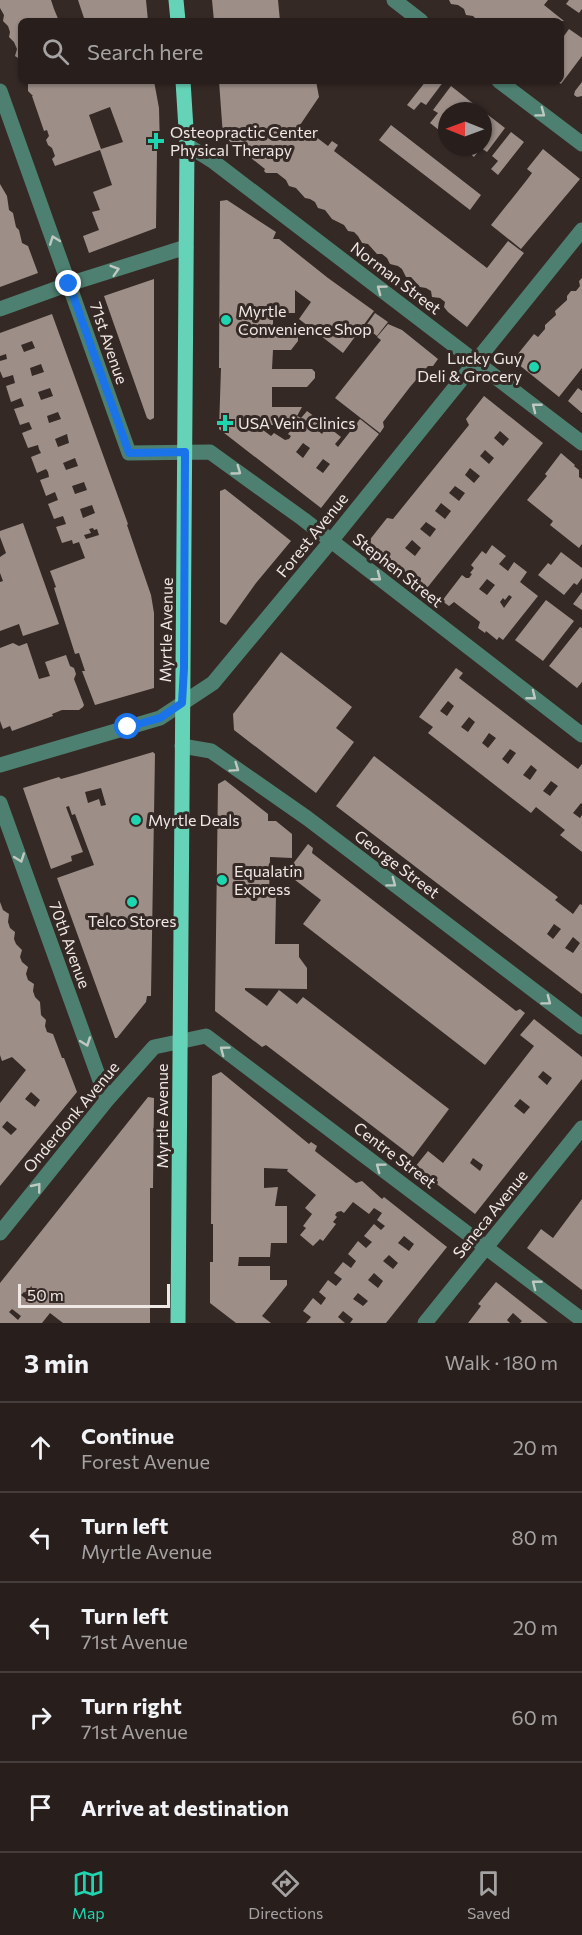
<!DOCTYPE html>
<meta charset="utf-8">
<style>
:root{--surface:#281f1c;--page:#302725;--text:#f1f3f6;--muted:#a5a2a3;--line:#443d3b;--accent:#1ed5b0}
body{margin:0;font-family:Commissioner,sans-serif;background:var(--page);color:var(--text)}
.compass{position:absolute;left:438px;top:102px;width:54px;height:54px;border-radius:50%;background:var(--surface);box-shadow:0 2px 4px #0004;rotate:271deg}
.scale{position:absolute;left:18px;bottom:15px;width:152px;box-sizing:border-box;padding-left:6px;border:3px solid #f0e8e5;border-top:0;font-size:16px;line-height:21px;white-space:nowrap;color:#f0e8e5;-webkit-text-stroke:4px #352925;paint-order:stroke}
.stop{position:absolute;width:18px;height:18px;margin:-14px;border:4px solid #1a73e8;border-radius:50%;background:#fff}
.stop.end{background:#1a73e8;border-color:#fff;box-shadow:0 2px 6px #0008}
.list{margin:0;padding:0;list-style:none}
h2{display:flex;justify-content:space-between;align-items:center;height:78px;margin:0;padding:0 24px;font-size:26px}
h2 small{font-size:20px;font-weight:400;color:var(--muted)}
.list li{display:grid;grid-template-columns:39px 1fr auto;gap:18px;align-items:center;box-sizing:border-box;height:90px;padding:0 24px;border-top:2px solid var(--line)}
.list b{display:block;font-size:22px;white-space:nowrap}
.list p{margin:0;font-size:20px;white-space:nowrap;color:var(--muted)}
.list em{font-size:20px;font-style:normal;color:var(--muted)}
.icon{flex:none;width:33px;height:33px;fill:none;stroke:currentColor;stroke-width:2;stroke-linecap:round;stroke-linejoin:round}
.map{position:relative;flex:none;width:582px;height:1323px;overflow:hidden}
.search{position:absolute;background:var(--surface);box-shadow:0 2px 4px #0004;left:18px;right:18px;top:18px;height:66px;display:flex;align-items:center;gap:15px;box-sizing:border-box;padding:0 21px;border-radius:9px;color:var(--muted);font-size:22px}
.sheet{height:528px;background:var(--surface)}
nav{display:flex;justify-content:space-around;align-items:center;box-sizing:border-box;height:84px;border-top:2px solid var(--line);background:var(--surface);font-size:16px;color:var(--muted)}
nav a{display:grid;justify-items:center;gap:3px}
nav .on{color:var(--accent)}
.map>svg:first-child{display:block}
</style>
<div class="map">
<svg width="582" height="1323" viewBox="0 0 582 1323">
<rect width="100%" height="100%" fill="#352925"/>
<path fill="#9d8e88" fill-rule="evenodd" d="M 0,0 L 51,0 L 54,9 L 59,21 L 21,21 L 21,60 L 15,56 L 17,49 L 14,42 L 9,37 L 10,32 L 8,26 L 3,21 L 4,15 L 0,8 Z
M 78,0 L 146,0 L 148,21 L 85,21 Z
M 212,0 L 278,0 L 280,21 L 214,21 Z
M 449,0 L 548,0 L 544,5 L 564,21 L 478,21 L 473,16 L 466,15 L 464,9 L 458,5 L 451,4 Z
M 569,0 L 582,0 L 582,9 L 579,13 L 566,4 Z
M 569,29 L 582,38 L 582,56 L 561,84 L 558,81 L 561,81 L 561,40 Z
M 28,81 L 154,81 L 159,108 L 160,149 L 157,150 L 156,228 L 89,253 L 83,236 L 99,230 L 92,212 L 100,210 L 93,192 L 112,185 L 100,150 L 55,166 L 52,159 L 55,156 L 52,148 L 48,145 L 46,140 L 49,136 L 47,130 L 44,131 L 32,96 L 33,96 L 28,91 ZM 110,107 L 123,142 L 101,149 L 89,115 Z
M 219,81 L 316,81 L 319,97 L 300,125 L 328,146 L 332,141 L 338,145 L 334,151 L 487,268 L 508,241 L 524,253 L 467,327 L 448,312 L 444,307 L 445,302 L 440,298 L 432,297 L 431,291 L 426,288 L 420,287 L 411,277 L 406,277 L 402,269 L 398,266 L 390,264 L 387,258 L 382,254 L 377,254 L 368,244 L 362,243 L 358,236 L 354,232 L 348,231 L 344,225 L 332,219 L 325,210 L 318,208 L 315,202 L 310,199 L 305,198 L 296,188 L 289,186 L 286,180 L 277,173 L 266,173 L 264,171 L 265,169 L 223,136 Z
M 426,81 L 444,81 L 426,105 L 421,102 L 414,110 L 407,105 Z
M 582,82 L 582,96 L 577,97 L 574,95 L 575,91 Z
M 451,86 L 475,105 L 470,111 L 447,111 L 447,130 L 444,134 L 430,123 L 438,113 L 433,110 Z
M 483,111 L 505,128 L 487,152 L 481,148 L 474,157 L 462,147 L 483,147 Z
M 391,125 L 481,195 L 470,210 L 379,140 Z
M 511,132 L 524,142 L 498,175 L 491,169 L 498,161 L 492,156 Z
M 543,149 L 580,179 L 521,249 L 491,225 L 526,181 L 532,173 L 527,169 Z
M 0,184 L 7,196 L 9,210 L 13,213 L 16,227 L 19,230 L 22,243 L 28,246 L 38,273 L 0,287 Z
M 227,200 L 276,232 L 273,239 L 279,239 L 328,278 L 374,311 L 343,353 L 299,319 L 311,302 L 295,290 L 295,313 L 273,313 L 273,332 L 295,332 L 298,335 L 298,341 L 291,350 L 273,350 L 272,369 L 312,369 L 315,372 L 315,378 L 307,387 L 272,387 L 272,407 L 302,407 L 297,416 L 301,418 L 307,411 L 320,421 L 315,428 L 322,434 L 327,426 L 341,437 L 335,444 L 338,447 L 360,419 L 379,434 L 321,508 L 219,429 L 221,368 L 219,368 L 220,201 ZM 255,424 L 290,426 L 292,429 L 288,434 L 291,436 L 289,439 L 285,440 L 274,433 L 271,436 ZM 303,443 L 310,448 L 303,458 L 296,452 ZM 323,459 L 330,464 L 323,473 L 316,468 Z
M 582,278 L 582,368 L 559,397 L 513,360 L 534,334 L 538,337 L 545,329 L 545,325 L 556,315 L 555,311 L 567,300 L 567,296 L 571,291 L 576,291 L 580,286 L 579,281 Z
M 154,279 L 154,418 L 150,420 L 147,418 L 104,296 Z
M 375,313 L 388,322 L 377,336 L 365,327 Z
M 52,314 L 128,524 L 127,525 L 151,595 L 154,613 L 154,688 L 95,705 L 82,671 L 85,671 L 79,653 L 75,654 L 54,588 L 56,587 L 50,571 L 85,558 L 79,542 L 73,544 L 72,540 L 62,543 L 56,527 L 66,524 L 63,516 L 54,519 L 48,504 L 58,500 L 55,492 L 46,496 L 40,480 L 49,477 L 48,472 L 46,469 L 37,473 L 31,457 L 41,453 L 39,449 L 38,445 L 28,448 L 22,433 L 32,429 L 29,422 L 20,425 L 14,409 L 24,406 L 21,398 L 11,402 L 6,386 L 15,383 L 13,375 L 3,378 L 0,371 L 0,361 L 7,359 L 6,354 L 0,356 L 0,333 ZM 32,341 L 35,348 L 24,352 L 21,345 ZM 41,364 L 44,372 L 32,376 L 30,368 ZM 50,388 L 53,396 L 41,400 L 38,392 ZM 58,412 L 61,419 L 49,423 L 47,416 ZM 67,434 L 69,443 L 58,447 L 55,439 ZM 75,458 L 78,466 L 66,470 L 63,463 ZM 84,482 L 87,490 L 75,494 L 72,486 ZM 92,505 L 95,513 L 83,518 L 80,509 ZM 93,528 L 94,530 L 97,529 L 99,535 L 86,539 L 84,535 L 91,533 L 89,529 Z
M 388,324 L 402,330 L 438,359 L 433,366 L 428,366 L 410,387 L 383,422 L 384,427 L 380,433 L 335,398 L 381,340 L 377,337 Z
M 578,388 L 582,391 L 582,413 L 568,401 Z
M 484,396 L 543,443 L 427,588 L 425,588 L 368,542 L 387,518 L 393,519 L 469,425 L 466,419 ZM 500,431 L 509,439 L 503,446 L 494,438 ZM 485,450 L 494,458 L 489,464 L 480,456 ZM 470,468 L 480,476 L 474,483 L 465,475 ZM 455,486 L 465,493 L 459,501 L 449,493 ZM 441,503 L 451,511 L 445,519 L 435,511 ZM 426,522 L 436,529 L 430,537 L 420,529 ZM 412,540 L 421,548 L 415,556 L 405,548 Z
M 561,453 L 575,465 L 574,466 L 579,470 L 579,477 L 582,479 L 582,544 L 579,548 L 550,525 L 553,521 L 527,500 L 547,476 L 545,474 Z
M 225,489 L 291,541 L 256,583 L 226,625 L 220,622 L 220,491 Z
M 23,523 L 59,624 L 23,636 L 19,624 L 0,631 L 0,582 L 3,581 L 0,573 L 0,557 L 6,553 L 0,537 L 0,531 Z
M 492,545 L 506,556 L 499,564 L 508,571 L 514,562 L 527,572 L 520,582 L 538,596 L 503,640 L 499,637 L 497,640 L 486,631 L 485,633 L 478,628 L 480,622 L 454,602 L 449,606 L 442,601 L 462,575 L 466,578 L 469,578 L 472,574 L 470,573 L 474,568 L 471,565 L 482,551 L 486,554 ZM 487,579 L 495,585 L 487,595 L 479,589 ZM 509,595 L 512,597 L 504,608 L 500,602 L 503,598 L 505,600 Z
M 561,552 L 582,568 L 582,578 L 577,585 L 574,583 L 564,595 L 538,575 L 548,563 L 551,565 Z
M 582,592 L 582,610 L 573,604 Z
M 546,600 L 574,621 L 543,661 L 515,640 Z
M 580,627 L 582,628 L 582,682 L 577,688 L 549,666 Z
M 13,643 L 19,646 L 27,643 L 39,679 L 50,676 L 45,662 L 66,655 L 70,666 L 74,668 L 76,674 L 74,679 L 84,705 L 83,707 L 79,710 L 62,710 L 52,714 L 53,716 L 12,731 L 10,726 L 3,729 L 0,721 L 0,648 Z
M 281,652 L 352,707 L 336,728 L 354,742 L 316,793 L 234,730 L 233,714 Z
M 456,668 L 463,673 L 459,678 L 570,763 L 578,769 L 582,764 L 582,804 L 581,803 L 573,813 L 580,818 L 582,815 L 582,852 L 560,835 L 565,830 L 536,807 L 531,813 L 428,733 L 433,727 L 419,717 ZM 448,701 L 454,706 L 447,716 L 440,711 ZM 469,717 L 475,722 L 468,732 L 461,727 ZM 489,733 L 496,738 L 488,748 L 482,743 ZM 510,749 L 516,753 L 508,764 L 502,759 ZM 531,765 L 537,770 L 530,780 L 523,775 ZM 551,781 L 558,786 L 550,796 L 543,791 Z
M 153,752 L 155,754 L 151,996 L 147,996 L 146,1002 L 117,1038 L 115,1038 L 57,878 L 94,865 L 75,814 L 72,815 L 69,806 L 66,807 L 83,852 L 71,856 L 72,861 L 51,869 L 23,788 L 59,777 L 61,779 L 79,774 ZM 101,788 L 106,805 L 101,806 L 99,799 L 88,803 L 85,792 Z
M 374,756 L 558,897 L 555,900 L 573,914 L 580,904 L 582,905 L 582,994 L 336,806 ZM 554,924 L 561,929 L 553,939 L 547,934 ZM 573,937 L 580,943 L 573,953 L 565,948 Z
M 225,780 L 268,814 L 268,821 L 276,821 L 292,834 L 292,858 L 270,857 L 269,895 L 276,895 L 275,944 L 299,944 L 299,957 L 307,968 L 307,989 L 245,988 L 245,990 L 267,1006 L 279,990 L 297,1004 L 303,997 L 449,1109 L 413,1157 L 266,1045 L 262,1047 L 215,1011 L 218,784 Z
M 308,844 L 313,848 L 312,853 L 516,1011 L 520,1009 L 525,1013 L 485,1065 L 303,924 L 321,900 L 286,873 Z
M 0,902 L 3,910 L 9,914 L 8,922 L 10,928 L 15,932 L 14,939 L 16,944 L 22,950 L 20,957 L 22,962 L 28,967 L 26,974 L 28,980 L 34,984 L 33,991 L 35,997 L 40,1002 L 41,1015 L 46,1020 L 45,1026 L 47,1032 L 53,1034 L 62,1058 L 64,1058 L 77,1092 L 0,1186 L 0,1103 L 26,1070 L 12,1057 L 2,1061 L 0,1055 ZM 31,1092 L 40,1100 L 35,1107 L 25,1099 ZM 7,1121 L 17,1129 L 11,1135 L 2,1127 Z
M 534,1019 L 582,1057 L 582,1079 L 475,1214 L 415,1167 L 428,1151 L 443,1163 L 534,1046 L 520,1035 ZM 543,1071 L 552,1078 L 547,1085 L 538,1077 ZM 520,1099 L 530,1107 L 524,1114 L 514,1106 ZM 473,1158 L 483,1165 L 480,1171 L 470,1163 Z
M 221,1072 L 309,1144 L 311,1142 L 317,1146 L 315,1151 L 356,1183 L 362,1181 L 382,1199 L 384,1197 L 447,1247 L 386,1323 L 350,1323 L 353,1319 L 343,1311 L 338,1317 L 345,1323 L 306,1323 L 311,1317 L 303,1311 L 313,1298 L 321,1305 L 326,1298 L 319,1292 L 328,1280 L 336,1286 L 342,1279 L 334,1273 L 343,1262 L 351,1268 L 356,1261 L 348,1254 L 358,1241 L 366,1248 L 372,1242 L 364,1236 L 374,1224 L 381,1230 L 385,1226 L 377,1220 L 382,1213 L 374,1208 L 369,1214 L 353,1202 L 344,1213 L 341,1211 L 337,1212 L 335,1215 L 337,1217 L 333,1222 L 336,1224 L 323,1241 L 320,1239 L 313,1246 L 300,1235 L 306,1228 L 303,1226 L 312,1214 L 305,1208 L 316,1195 L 287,1171 L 288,1169 L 264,1168 L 264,1188 L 278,1187 L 275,1206 L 287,1206 L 287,1243 L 271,1243 L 270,1257 L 239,1257 L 238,1266 L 270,1266 L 270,1280 L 287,1280 L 287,1285 L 262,1316 L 271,1323 L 236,1323 L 210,1303 L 210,1262 L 213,1262 L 213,1224 L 211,1224 L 212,1076 ZM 404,1236 L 414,1244 L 409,1251 L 398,1243 ZM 389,1255 L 398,1263 L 393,1269 L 383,1261 ZM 374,1273 L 383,1281 L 378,1288 L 368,1280 ZM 358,1293 L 368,1301 L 363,1306 L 353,1299 Z
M 148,1097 L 154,1098 L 153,1188 L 150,1188 L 150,1323 L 63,1323 L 50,1313 L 42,1323 L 0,1323 L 0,1283 ZM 24,1292 L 34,1300 L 31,1303 L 21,1295 ZM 12,1309 L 21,1316 L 18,1320 L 9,1312 Z
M 582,1199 L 582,1290 L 527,1248 L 541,1229 L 553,1238 Z
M 496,1282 L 548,1323 L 520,1323 L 522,1321 L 513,1313 L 507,1320 L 510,1323 L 468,1323 L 481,1306 L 478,1304 Z"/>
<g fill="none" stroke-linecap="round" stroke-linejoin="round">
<path stroke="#4e8071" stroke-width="15" d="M 394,0 L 421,21
M 499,81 L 582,144
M 0,91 L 129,453 L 210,452 L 303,519 L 582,735
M 187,145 L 214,162 L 582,443
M 0,309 L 69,284 L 186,247
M 182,746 L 211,751 L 307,818 L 582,1027
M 0,765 L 160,718 L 213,683 L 331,541 L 582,230
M 0,803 L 107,1100
M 0,1233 L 107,1100 L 154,1047 L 206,1036 L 582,1320
M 425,1323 L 582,1128"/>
<path stroke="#65d3b7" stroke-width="15" d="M 176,0 L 178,21
M 178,1323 L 187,145 L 183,81"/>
</g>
<defs><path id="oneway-chevron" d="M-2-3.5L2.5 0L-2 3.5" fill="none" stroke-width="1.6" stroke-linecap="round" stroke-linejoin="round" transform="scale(1.5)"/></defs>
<g stroke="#bfc9c2">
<use href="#oneway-chevron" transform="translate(541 113) rotate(37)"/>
<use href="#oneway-chevron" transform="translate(54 240) rotate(-110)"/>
<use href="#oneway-chevron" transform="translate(115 270) rotate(-17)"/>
<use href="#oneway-chevron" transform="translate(381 289) rotate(-143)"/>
<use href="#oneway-chevron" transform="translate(536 407) rotate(-142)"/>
<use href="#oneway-chevron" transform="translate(237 471) rotate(36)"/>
<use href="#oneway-chevron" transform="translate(377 577) rotate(38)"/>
<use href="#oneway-chevron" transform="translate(532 696) rotate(38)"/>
<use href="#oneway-chevron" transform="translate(235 768) rotate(35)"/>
<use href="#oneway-chevron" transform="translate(20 858) rotate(70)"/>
<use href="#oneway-chevron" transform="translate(392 883) rotate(37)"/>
<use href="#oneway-chevron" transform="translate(547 1001) rotate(37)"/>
<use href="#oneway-chevron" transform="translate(86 1042) rotate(70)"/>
<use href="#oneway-chevron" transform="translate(224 1050) rotate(-143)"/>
<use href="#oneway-chevron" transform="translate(380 1167) rotate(-143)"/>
<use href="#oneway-chevron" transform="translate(37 1187) rotate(-51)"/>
<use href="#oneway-chevron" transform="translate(536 1284) rotate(-142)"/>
</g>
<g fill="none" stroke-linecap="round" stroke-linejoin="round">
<path stroke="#1a73e8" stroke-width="8" d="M 69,284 L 129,453 L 185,452 L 184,668 L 182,703 L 160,718 L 128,727"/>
</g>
<g fill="#1ed5b0" stroke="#352925" stroke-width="2">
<path d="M153 132h6v6h6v6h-6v6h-6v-6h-6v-6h6z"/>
<circle cx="226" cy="320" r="6"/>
<circle cx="534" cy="367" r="6"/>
<path d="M222 414h6v6h6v6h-6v6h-6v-6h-6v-6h6z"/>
<circle cx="136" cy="820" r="6"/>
<circle cx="222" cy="880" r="6"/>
<circle cx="132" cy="902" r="6"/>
</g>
<g text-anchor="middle" stroke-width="6" stroke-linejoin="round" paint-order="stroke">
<g font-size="16" fill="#f0e8e5" stroke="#352925" text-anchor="start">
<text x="170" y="138">Osteopractic Center<tspan x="170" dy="18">Physical Therapy</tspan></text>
<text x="238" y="317">Myrtle<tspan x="238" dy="18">Convenience Shop</tspan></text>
<text x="522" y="364" text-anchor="end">Lucky Guy<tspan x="522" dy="18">Deli &amp; Grocery</tspan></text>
<text x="238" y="429">USA Vein Clinics</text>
<text x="148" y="826">Myrtle Deals</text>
<text x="234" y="877">Equalatin<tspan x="234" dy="18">Express</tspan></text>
<text x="132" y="927" text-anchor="middle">Telco Stores</text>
</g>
<g font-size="16" fill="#f0e8e5" stroke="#352925">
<text transform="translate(396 278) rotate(37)" y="6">Norman Street</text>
<text transform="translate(109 343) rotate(71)" y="6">71st Avenue</text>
<text transform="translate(312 535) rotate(-51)" y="6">Forest Avenue</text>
<text transform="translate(398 570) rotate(38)" y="6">Stephen Street</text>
<text transform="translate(166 630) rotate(-89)" y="6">Myrtle Avenue</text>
<text transform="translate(397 864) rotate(37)" y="6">George Street</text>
<text transform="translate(70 945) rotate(70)" y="6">70th Avenue</text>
<text transform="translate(162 1116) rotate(-90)" y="6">Myrtle Avenue</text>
<text transform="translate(71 1117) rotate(-50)" y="6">Onderdonk Avenue</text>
<text transform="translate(395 1155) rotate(37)" y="6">Centre Street</text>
<text transform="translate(490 1214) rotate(-51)" y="6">Seneca Avenue</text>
</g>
</g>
</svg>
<svg class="compass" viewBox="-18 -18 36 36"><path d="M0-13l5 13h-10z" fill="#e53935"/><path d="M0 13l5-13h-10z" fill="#a5a2a3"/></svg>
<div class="scale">50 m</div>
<div class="stop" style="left:128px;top:727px"></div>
<div class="stop end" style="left:69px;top:284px"></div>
<div class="search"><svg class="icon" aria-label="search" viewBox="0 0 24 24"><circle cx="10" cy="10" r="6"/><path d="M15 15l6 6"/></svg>Search here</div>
</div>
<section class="sheet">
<h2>3 min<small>Walk · 180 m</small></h2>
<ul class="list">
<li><svg class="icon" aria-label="ahead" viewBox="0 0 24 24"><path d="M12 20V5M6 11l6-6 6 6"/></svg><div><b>Continue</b><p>Forest Avenue</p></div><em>20 m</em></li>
<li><svg class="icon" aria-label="left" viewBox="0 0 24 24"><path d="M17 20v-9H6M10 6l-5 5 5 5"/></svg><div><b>Turn left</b><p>Myrtle Avenue</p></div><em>80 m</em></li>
<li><svg class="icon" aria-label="left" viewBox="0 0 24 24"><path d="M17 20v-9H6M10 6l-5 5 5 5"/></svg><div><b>Turn left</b><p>71st Avenue</p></div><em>20 m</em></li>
<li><svg class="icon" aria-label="right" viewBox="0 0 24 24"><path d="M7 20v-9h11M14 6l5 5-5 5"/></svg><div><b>Turn right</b><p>71st Avenue</p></div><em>60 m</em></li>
<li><svg class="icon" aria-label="arrive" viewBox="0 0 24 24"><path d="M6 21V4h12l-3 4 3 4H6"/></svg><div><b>Arrive at destination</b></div></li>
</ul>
</section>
<nav>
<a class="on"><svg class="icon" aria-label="map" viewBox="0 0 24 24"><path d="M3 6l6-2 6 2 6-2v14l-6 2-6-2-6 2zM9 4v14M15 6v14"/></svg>Map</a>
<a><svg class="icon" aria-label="directions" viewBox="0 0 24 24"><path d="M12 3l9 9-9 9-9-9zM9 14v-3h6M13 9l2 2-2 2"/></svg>Directions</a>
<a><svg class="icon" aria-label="saved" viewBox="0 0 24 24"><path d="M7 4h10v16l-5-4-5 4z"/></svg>Saved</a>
</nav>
